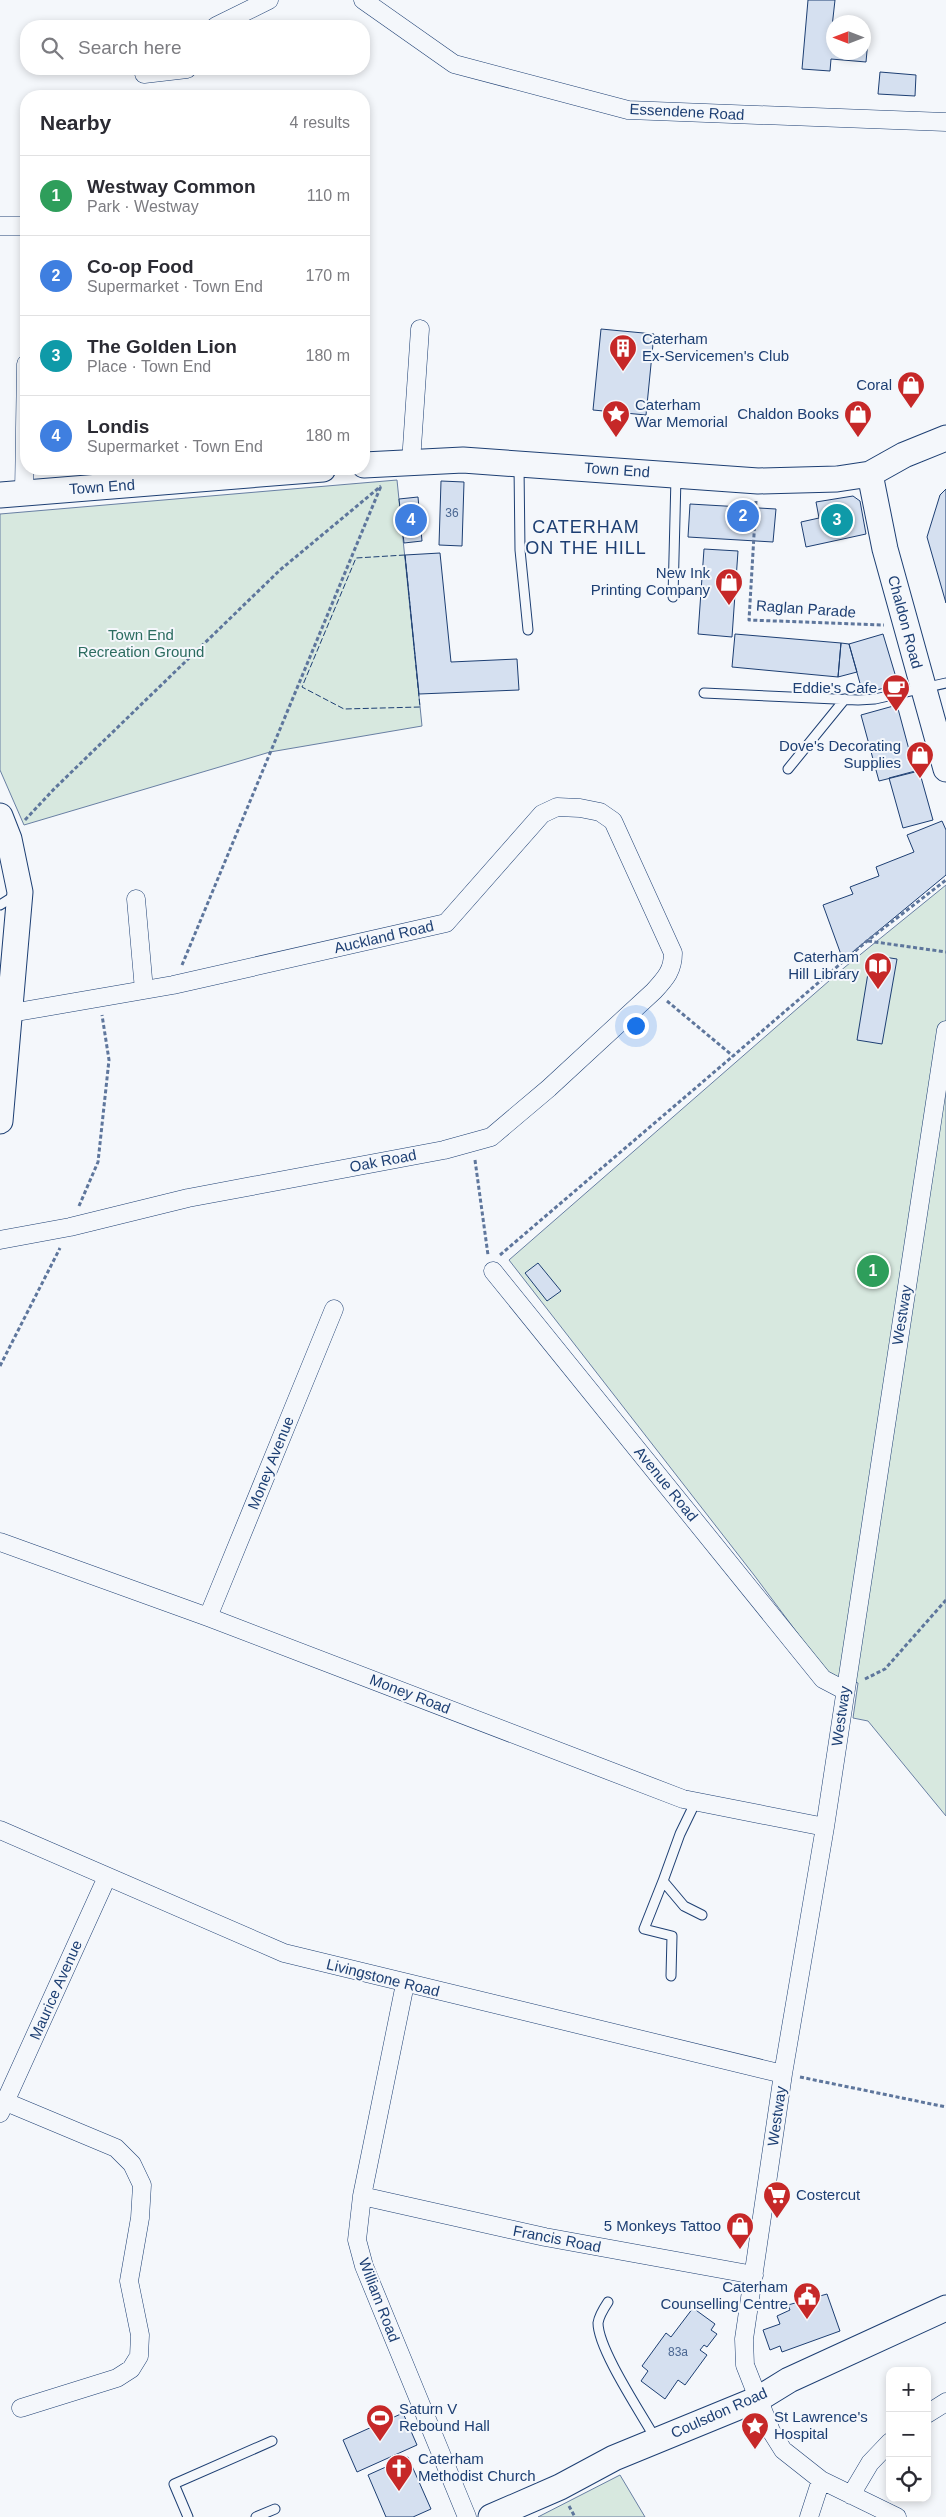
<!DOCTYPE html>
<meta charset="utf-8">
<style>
:root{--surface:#fff;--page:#f7f7f7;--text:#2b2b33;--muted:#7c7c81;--line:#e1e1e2;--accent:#7c3aed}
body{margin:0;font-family:Arial,sans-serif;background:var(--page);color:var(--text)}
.controls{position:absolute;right:15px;bottom:15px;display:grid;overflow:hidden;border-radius:10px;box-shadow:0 2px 8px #0003}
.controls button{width:45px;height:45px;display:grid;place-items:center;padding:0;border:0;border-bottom:1px solid var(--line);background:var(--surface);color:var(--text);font:25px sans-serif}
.compass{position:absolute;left:826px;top:15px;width:45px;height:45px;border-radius:50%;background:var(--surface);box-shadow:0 2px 8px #0003;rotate:270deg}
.you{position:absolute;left:635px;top:1025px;width:18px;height:18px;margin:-12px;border:4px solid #fff;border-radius:50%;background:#1a73e8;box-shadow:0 0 0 8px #1a73e833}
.badge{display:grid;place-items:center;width:32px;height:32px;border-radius:50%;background:var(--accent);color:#fff;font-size:16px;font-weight:700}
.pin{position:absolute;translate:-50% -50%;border:2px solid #fff;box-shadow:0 1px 5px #0006}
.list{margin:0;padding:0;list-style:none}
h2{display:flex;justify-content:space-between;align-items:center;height:65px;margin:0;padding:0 20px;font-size:21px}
h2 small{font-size:16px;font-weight:400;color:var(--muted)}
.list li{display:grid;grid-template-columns:32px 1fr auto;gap:15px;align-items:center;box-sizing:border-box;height:80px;padding:0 20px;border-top:1px solid var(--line)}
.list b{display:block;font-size:19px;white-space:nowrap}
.list p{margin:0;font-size:16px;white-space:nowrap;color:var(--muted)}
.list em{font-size:16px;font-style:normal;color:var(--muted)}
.icon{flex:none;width:28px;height:28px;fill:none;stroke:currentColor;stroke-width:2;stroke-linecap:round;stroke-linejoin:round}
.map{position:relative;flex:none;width:946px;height:2517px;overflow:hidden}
.search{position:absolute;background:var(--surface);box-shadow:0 2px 8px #0003;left:20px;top:20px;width:350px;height:55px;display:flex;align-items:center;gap:12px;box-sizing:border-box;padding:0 18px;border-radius:20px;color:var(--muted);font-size:19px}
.panel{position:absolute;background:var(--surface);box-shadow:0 2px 8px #0003;left:20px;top:90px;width:350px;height:385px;border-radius:20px}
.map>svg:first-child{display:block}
</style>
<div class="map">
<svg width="946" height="2517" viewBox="0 0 946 2517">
<rect width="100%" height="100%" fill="#f4f7fb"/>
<path fill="#d7e8df" stroke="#687fa3" d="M 397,480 L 422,726 L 270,752 L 24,825 L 0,770 L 0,514 Z
M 946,885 L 946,1816 L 868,1721 L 853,1718 L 858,1683 L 828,1674 L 754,1575 L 509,1260 L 845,967 Z
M 620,2475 L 645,2517 L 538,2517 Z"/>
<path fill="#d5e0f0" stroke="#1d3f73" d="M 808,0 L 835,0 L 831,36 L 834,37 L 834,52 L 864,52 L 864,39 L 868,40 L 866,62 L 831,59 L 830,71 L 802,69 Z
M 880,72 L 916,75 L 915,96 L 878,94 Z
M 601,329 L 654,334 L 646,415 L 593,410 Z
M 441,481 L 464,482 L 462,546 L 439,545 Z
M 946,489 L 946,603 L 927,537 L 940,495 Z
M 853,496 L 860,501 L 866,534 L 806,547 L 801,522 L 819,518 L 816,502 Z
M 418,497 L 422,541 L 404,543 L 399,499 Z
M 690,504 L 776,509 L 773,542 L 688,537 Z
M 704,549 L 738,551 L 732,637 L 698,634 Z
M 440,553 L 451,662 L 517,659 L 519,690 L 419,694 L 405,555 Z
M 735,634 L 841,643 L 838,677 L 732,667 Z
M 883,634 L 898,684 L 863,694 L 849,644 Z
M 841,643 L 849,644 L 857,672 L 838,677 Z
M 897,705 L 915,772 L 879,781 L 861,715 Z
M 919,770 L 933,820 L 903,828 L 889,778 Z
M 942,821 L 946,830 L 946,875 L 843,960 L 823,905 L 853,894 L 850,887 L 879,876 L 876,867 L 914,852 L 907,835 Z
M 871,955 L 897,959 L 882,1044 L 857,1040 Z
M 538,1263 L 561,1291 L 547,1301 L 525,1273 Z
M 827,2294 L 840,2331 L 782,2352 L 780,2346 L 770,2350 L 763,2330 L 780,2324 L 777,2316 L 790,2310 L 788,2305 Z
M 693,2308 L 715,2324 L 711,2330 L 717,2334 L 707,2347 L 704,2345 L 700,2350 L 707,2355 L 685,2385 L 678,2380 L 665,2399 L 641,2381 L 648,2371 L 642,2366 L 666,2333 L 671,2337 Z
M 403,2413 L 417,2445 L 357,2472 L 343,2440 Z
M 408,2457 L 431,2509 L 413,2517 L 386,2517 L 368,2475 Z"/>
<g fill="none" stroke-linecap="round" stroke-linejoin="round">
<g stroke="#1d3f73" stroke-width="11">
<path id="lane" d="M 519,466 L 520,550 L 528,630
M 673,597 L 676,477
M 704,693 L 858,700 L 875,699 L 946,683
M 788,769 L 845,699
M 0,905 L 16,895
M 696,1801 L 680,1834 L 663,1881 L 684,1906 L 702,1915
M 663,1881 L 644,1929 L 672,1936 L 671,1976
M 608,2302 C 604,2308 599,2316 598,2323 C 598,2349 641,2413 655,2438
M 188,2517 L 174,2484 L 272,2441
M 256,2517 L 275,2509"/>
</g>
<g stroke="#1d3f73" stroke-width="19">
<path id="street" d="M 363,0 L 454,64 L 628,110 L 946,122
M 216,26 L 269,0
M 144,74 L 187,69
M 0,226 L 26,226
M 411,462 L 420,329
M 24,493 L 26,364
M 136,899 L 144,990
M 0,1240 L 70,1227 L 188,1198 L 444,1150 L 491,1137 L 549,1088 L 654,991 C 666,978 673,970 673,953 L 613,821 L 600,812 L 580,808 L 557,807 L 542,814 L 446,923 L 173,985 L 11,1013
M 493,1271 L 823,1679 L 844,1690
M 0,1542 L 208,1617 L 683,1799 L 825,1827
M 208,1617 L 334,1309
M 0,1830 L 284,1953 L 783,2074
M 405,1984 L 362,2196 L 357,2240 L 364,2266 L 467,2517
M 6,2102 L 116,2148 L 132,2164 L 142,2185 L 140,2218 L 129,2281 L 140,2335 L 139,2356 L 131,2369 L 117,2378 L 21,2408
M 0,2113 L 107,1877
M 362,2196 L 545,2237 L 754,2275
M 927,2414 L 946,2402
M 851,2495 L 870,2463 L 890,2442
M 809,2517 L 821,2480
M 897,2517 L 821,2480 L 783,2450 L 771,2431 L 745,2365 L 744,2339 L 783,2074 L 825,1827 L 946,1030"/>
</g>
<g stroke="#1d3f73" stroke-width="27">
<path id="secondary" d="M 364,465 L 463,460 L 758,481 L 837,479 L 870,474 L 904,455 L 946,438
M 870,474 L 885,549 L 946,769
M 0,495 L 323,469
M 0,816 L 9,839 L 20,892 L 0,1121
M 491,2517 L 560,2487 L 614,2458 L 758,2399 L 789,2380 L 946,2308"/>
</g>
<path stroke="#5e769c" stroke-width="3" stroke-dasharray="4 2.5" stroke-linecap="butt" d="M 756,501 L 749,620 L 884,625
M 25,820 L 55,788 L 280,570 L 381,486
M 868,941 L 946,952
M 182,965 L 381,486
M 667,1001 L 733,1056 L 867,941 L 946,880
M 475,1160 L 488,1255
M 79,1206 L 98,1162 L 109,1060 L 102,1015
M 500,1255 L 733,1056
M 0,1366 L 60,1248
M 865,1679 L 885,1669 L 946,1600
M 800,2077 L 946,2107
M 569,2506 L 575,2517"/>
<use href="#lane" stroke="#f4f7fb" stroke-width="9"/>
<use href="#street" stroke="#f4f7fb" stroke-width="18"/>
<use href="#secondary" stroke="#f4f7fb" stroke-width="25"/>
<path stroke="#1d3f73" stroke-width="1" stroke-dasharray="6 2.5" stroke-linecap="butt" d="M 405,555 L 420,707 L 344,709 L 302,687 L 356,558 Z"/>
</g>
<defs>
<g id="building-pin" transform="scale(1.4375)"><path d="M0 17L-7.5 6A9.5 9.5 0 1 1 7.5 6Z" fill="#c62828" stroke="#f4f7fb"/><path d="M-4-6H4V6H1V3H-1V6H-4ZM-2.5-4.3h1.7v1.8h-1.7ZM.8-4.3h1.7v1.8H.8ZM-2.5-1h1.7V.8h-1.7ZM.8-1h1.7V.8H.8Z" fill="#fff"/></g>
<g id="shop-pin" transform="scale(1.4375)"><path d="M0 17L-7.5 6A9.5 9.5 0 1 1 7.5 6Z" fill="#c62828" stroke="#f4f7fb"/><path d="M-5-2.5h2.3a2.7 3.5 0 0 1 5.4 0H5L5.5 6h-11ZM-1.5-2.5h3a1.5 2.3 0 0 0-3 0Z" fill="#fff"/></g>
<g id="sight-pin" transform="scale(1.4375)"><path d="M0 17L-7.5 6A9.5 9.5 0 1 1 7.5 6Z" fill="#c62828" stroke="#f4f7fb"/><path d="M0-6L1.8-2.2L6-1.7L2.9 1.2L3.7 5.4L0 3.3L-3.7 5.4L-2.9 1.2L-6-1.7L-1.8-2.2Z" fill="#fff"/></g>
<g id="cafe-pin" transform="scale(1.4375)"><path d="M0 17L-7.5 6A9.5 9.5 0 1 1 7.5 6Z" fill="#c62828" stroke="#f4f7fb"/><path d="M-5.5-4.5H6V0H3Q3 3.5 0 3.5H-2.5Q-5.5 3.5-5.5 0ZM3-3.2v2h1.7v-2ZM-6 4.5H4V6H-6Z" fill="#fff"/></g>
<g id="library-pin" transform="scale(1.4375)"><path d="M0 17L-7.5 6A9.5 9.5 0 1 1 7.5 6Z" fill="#c62828" stroke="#f4f7fb"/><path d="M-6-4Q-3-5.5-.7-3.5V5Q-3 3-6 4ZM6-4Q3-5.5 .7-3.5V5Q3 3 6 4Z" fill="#fff"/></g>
<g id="supermarket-pin" transform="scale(1.4375)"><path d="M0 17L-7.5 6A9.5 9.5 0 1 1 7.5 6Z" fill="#c62828" stroke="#f4f7fb"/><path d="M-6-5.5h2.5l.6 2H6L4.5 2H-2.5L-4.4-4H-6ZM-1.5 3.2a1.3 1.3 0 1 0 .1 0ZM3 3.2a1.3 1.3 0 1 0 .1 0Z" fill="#fff"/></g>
<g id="civic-pin" transform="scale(1.4375)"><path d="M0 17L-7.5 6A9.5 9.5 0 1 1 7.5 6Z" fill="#c62828" stroke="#f4f7fb"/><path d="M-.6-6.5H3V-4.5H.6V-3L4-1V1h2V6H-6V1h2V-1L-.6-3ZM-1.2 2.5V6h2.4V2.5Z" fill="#fff"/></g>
<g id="stadium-pin" transform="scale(1.4375)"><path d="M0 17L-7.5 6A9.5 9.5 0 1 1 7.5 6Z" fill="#c62828" stroke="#f4f7fb"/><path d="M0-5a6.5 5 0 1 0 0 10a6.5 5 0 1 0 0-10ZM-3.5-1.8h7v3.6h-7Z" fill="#fff"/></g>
<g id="church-pin" transform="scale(1.4375)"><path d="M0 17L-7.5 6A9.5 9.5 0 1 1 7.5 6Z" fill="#c62828" stroke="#f4f7fb"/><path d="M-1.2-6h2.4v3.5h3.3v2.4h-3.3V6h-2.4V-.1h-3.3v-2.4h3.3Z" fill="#fff"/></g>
</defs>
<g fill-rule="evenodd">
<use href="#building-pin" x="623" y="348"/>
<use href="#shop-pin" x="911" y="385"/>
<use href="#sight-pin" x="616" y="414"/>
<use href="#shop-pin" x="858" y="414"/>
<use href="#shop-pin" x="729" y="582"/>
<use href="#cafe-pin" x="896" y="688"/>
<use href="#shop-pin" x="920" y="755"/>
<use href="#library-pin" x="878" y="966"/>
<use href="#supermarket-pin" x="777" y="2195"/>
<use href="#shop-pin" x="740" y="2226"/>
<use href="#civic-pin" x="807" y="2296"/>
<use href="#stadium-pin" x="380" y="2418"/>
<use href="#sight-pin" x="755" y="2426"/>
<use href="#church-pin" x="399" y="2468"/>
</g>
<g text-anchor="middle" stroke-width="4" stroke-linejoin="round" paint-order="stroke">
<g font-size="12" fill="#4b6792">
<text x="452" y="517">36</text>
<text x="678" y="2356">83a</text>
</g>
<g font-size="15" fill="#1d3f73" stroke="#f4f7fb">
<text transform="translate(687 112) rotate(3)" y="5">Essendene Road</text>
<text transform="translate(617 470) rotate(4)" y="5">Town End</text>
<text transform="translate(102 487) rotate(-4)" y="5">Town End</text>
<text transform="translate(806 609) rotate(4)" y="5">Raglan Parade</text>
<text transform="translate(905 622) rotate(75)" y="5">Chaldon Road</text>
<text transform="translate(384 937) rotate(-13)" y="5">Auckland Road</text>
<text transform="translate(383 1161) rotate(-11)" y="5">Oak Road</text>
<text transform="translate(902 1315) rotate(-81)" y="5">Westway</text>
<text transform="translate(271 1463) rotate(-68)" y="5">Money Avenue</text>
<text transform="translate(666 1484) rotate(51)" y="5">Avenue Road</text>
<text transform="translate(410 1694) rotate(21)" y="5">Money Road</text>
<text transform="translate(841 1716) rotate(-82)" y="5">Westway</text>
<text transform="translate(383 1978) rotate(14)" y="5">Livingstone Road</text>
<text transform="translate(56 1990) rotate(-66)" y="5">Maurice Avenue</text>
<text transform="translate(777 2116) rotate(-82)" y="5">Westway</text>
<text transform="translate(557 2239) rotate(11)" y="5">Francis Road</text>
<text transform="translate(379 2300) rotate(69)" y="5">William Road</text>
<text transform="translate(719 2413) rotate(-24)" y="5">Coulsdon Road</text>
</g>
<g font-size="15" fill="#1d3f73" stroke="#f4f7fb" text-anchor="end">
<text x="642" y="344" text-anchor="start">Caterham<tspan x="642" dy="17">Ex-Servicemen's Club</tspan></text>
<text x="892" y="390">Coral</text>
<text x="635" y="410" text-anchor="start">Caterham<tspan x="635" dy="17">War Memorial</tspan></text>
<text x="839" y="419">Chaldon Books</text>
<text x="710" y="578">New Ink<tspan x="710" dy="17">Printing Company</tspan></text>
<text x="877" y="693">Eddie's Cafe</text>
<text x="901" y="751">Dove's Decorating<tspan x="901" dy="17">Supplies</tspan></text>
<text x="859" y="962">Caterham<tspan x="859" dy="17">Hill Library</tspan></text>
<text x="796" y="2200" text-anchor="start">Costercut</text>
<text x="721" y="2231">5 Monkeys Tattoo</text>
<text x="788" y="2292">Caterham<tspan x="788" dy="17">Counselling Centre</tspan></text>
<text x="399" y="2414" text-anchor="start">Saturn V<tspan x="399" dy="17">Rebound Hall</tspan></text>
<text x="774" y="2422" text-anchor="start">St Lawrence's<tspan x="774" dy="17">Hospital</tspan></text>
<text x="418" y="2464" text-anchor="start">Caterham<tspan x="418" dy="17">Methodist Church</tspan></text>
</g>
<g font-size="15" fill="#2c6c60" stroke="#f4f7fb">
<text x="141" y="640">Town End<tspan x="141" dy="17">Recreation Ground</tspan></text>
</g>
<g font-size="18" letter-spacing="1" fill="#1d3f73" stroke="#f4f7fb">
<text x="586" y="533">CATERHAM<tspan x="586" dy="21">ON THE HILL</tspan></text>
</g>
</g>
</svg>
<div class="controls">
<button>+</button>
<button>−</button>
<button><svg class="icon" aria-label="locate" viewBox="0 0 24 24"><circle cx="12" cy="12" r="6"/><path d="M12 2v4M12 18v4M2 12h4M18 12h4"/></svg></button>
</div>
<svg class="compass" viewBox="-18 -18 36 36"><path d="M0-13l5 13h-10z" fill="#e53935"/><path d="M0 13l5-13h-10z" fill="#7c7c81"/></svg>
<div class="you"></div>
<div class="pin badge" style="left:873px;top:1271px;background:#2e9e5b">1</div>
<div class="pin badge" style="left:743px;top:516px;background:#3f7fe0">2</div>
<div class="pin badge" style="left:837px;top:520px;background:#0f9aa8">3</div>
<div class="pin badge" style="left:411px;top:520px;background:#3f7fe0">4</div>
<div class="search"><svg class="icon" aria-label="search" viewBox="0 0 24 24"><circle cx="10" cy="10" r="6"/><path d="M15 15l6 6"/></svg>Search here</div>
<section class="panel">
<h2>Nearby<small>4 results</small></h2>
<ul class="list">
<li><span class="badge" style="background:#2e9e5b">1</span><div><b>Westway Common</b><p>Park · Westway</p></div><em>110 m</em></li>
<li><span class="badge" style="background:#3f7fe0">2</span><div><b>Co-op Food</b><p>Supermarket · Town End</p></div><em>170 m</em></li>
<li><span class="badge" style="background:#0f9aa8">3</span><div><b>The Golden Lion</b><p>Place · Town End</p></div><em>180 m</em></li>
<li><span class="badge" style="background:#3f7fe0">4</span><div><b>Londis</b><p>Supermarket · Town End</p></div><em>180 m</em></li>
</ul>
</section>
</div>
